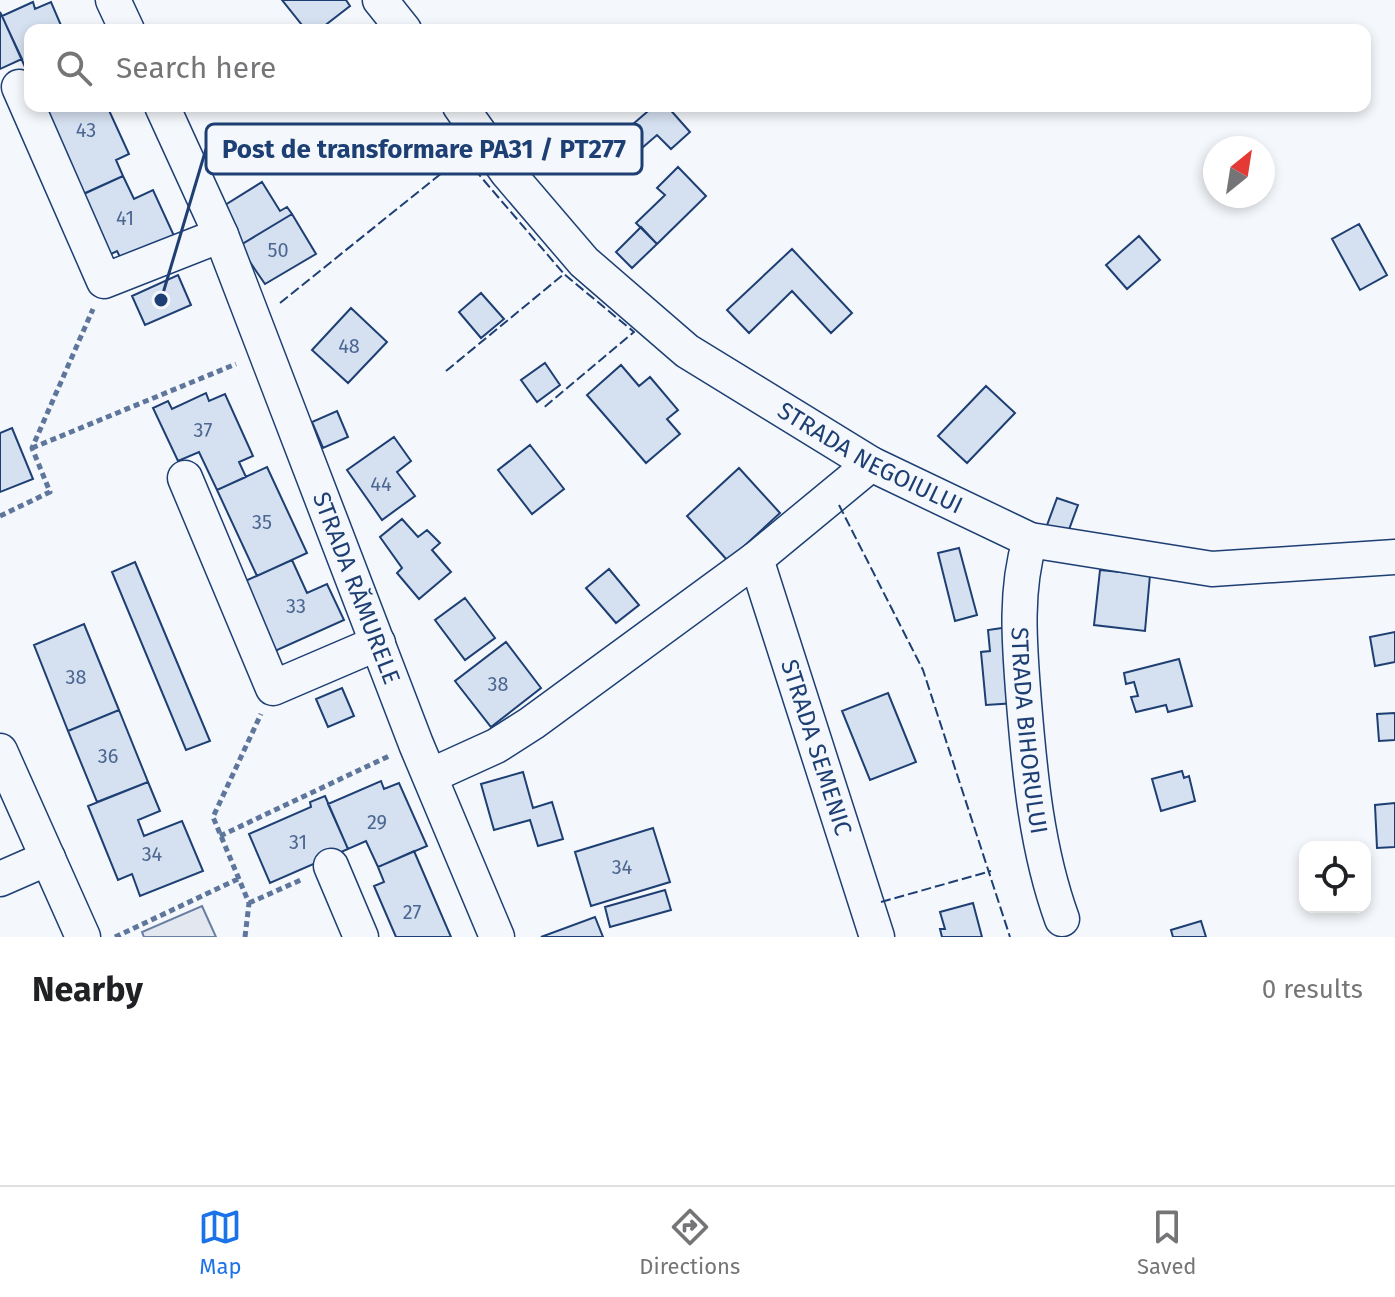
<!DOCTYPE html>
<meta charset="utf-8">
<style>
:root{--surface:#fff;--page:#f6f6f6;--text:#202124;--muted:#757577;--line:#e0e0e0;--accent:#1a73e8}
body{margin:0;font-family:"Fira Sans",sans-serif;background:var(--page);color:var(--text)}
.controls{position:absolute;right:24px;bottom:24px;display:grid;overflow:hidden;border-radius:16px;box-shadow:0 4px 12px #0003}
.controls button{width:72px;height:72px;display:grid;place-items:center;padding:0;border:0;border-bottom:2px solid var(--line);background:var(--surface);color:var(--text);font:40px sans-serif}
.compass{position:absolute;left:1203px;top:136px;width:72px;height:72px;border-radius:50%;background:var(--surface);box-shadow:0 4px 12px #0003;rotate:30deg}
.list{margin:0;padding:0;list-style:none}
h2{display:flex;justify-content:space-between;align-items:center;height:104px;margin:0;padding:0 32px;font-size:34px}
h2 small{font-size:26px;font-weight:400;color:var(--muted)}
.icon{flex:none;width:44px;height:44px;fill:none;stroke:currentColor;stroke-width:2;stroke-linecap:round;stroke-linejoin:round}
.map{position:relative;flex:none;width:1395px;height:937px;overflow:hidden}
.search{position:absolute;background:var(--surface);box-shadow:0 4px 12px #0003;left:24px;right:24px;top:24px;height:88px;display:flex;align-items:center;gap:20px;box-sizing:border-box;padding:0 28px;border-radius:16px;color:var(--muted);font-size:30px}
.sheet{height:248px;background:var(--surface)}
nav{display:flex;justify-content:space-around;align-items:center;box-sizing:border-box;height:112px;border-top:2px solid var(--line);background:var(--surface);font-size:22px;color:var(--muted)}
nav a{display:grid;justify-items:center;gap:4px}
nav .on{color:var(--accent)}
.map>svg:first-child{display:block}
</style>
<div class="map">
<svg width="1395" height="937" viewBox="0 0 1395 937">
<rect width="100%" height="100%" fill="#f4f7fb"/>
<path fill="#e3e8f0" stroke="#687fa3" stroke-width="2" d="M 202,906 L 216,937 L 144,937 L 142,932 Z"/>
<path fill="#d5e0f0" stroke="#1d3f73" stroke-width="2" d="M 282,0 L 346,0 L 350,6 L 319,30 L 306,30 Z
M 33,2 L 35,9 L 51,2 L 63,30 L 30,30 L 30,78 L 2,16 Z
M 0,12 L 22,59 L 0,69 Z
M 43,106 L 107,106 L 129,154 L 116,160 L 123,176 L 83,194 Z
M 654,106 L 667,106 L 690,132 L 671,149 L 657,135 L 635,154 L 619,136 Z
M 678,167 L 706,196 L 657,244 L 636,223 L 665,195 L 657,188 Z
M 123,176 L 134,199 L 153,190 L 175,238 L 122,261 L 117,251 L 103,258 L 75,198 Z
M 262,182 L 280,211 L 287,207 L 292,214 L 239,246 L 217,210 Z
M 292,214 L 316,254 L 265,284 L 239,246 Z
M 1359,224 L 1387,275 L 1360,290 L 1332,239 Z
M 641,227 L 657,244 L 632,268 L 616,252 Z
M 1139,236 L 1160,260 L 1127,289 L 1106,265 Z
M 792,249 L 852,313 L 831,333 L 792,291 L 749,333 L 727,310 Z
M 178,275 L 191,305 L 145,325 L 132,296 Z
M 481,293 L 504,319 L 481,338 L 459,312 Z
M 351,308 L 387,342 L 348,383 L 312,350 Z
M 545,363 L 560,385 L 537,402 L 521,380 Z
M 621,365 L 639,386 L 650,377 L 678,410 L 667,419 L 680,434 L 646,463 L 587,395 Z
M 986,386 L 1015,413 L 967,463 L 938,436 Z
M 206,393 L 209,401 L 225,394 L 253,456 L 239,462 L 246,477 L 217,490 L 199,452 L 178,461 L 153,408 L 168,401 L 172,409 Z
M 337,411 L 348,437 L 323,448 L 312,422 Z
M 12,428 L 33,479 L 0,492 L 0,433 Z
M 394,437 L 411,461 L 397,472 L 415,496 L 382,520 L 347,470 Z
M 530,445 L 564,489 L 532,514 L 498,470 Z
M 267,467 L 307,553 L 257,576 L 217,490 Z
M 739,468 L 780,513 L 728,561 L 687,516 Z
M 1057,498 L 1078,505 L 1067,535 L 1046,528 Z
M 402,519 L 418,537 L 427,530 L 440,543 L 432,550 L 451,572 L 419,599 L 397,573 L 402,568 L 380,537 Z
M 959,548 L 977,615 L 955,621 L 938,553 Z
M 292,560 L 307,593 L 327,584 L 344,620 L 275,651 L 243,582 Z
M 135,562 L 210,741 L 186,750 L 112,572 Z
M 609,569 L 639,605 L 616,623 L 586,588 Z
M 1100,570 L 1150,575 L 1145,631 L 1094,625 Z
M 465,598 L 495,638 L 465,660 L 435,620 Z
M 84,624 L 119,710 L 68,731 L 34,645 Z
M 1009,627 L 1016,703 L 986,705 L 981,652 L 990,651 L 988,630 Z
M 1395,632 L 1395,662 L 1375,666 L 1370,637 Z
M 506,642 L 541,688 L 491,727 L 455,681 Z
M 1179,659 L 1192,706 L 1168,712 L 1166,705 L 1136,712 L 1131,697 L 1138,696 L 1134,682 L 1126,684 L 1124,673 Z
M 342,688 L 354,716 L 328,727 L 316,699 Z
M 888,693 L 916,762 L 870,780 L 842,711 Z
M 119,710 L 148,782 L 97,802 L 68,731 Z
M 1395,713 L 1395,740 L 1379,741 L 1377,714 Z
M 1182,771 L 1184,778 L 1189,776 L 1195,801 L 1161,811 L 1152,779 Z
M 523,772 L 533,808 L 552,802 L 563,839 L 538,846 L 530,820 L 494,830 L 481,784 Z
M 381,781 L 384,789 L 399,783 L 427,846 L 378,867 L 366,841 L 348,849 L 328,804 Z
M 148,782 L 160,811 L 138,820 L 144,836 L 182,821 L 203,871 L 140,896 L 132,874 L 118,880 L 88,806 Z
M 325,796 L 348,849 L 270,883 L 249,834 L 311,807 L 310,802 Z
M 1395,803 L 1395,847 L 1377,848 L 1375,805 Z
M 653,828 L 670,882 L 591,906 L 575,852 Z
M 414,851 L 451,937 L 396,937 L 374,886 L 384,882 L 378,867 Z
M 665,890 L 671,910 L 610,927 L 605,907 Z
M 973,903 L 982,937 L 942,937 L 940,929 L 945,929 L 940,912 Z
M 595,917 L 603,937 L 541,937 Z
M 1201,921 L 1206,937 L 1173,937 L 1171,930 Z"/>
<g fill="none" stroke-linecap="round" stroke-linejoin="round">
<g stroke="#1d3f73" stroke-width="37">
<g id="minor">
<path d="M 113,0 L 127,30"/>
<path d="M 380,0 L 404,30"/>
<path d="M 19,87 L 104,281 L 221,235"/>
<path id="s1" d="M 162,106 L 221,235 L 416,744 L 497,937"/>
<path id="s2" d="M 460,106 L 507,172 L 584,262 L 687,351 L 871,464 L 1030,540 L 1212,569 L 1395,557"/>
<path d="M 185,478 L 273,688 L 378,643"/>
<path id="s3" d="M 1030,540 C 1014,593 1020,650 1024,703 C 1030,776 1037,850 1062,919"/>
<path id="s4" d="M 756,559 L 877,937"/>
<path d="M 0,751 L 83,937"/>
<path d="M 430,776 L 496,746 L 532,723 L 756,559 L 871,464"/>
<path d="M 331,866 L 361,937"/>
<path d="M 0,879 L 48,858"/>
</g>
</g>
<path stroke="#5e769c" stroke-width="5" stroke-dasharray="6 4" stroke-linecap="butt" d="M 32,448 L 236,364
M 0,516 L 50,492 L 32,448 L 93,309
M 220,836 L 389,756
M 249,903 L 303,879
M 115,937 L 238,879
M 245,937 L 249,903 L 213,817 L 261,714"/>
<use href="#minor" stroke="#f4f7fb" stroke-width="34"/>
<path stroke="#1d3f73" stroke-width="2" stroke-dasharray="10 4" stroke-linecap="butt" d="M 280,303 L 463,156 L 564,274
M 446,371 L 564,274 L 634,332 L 542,409
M 839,505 L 923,670 L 1010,937
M 881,902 L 991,871"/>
</g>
<g text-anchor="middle" stroke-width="6" stroke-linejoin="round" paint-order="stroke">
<g font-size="20" fill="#4b6792">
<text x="86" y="137">43</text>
<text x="125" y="225">41</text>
<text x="278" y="257">50</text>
<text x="349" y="353">48</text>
<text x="203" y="437">37</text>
<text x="381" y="491">44</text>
<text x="262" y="529">35</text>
<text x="296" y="613">33</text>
<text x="76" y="684">38</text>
<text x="498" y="691">38</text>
<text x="108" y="763">36</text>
<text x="377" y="829">29</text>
<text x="298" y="849">31</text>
<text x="152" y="861">34</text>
<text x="622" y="874">34</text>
<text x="412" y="919">27</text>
</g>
<g font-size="24" fill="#1d3f73" stroke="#f4f7fb">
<text dy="8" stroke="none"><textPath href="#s2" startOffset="548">STRADA NEGOIULUI</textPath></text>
<text dy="8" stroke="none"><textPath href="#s1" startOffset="520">STRADA RĂMURELE</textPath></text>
<text dy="8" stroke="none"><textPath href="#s3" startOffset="192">STRADA BIHORULUI</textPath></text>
<text dy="8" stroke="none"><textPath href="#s4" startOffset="198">STRADA SEMENIC</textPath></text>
</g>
</g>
<path fill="none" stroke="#1d3f73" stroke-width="3" d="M161 300L206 149"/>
<circle fill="#1d3f73" stroke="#f4f7fb" stroke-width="3" cx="161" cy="300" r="8"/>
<rect fill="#f4f7fb" stroke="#1d3f73" stroke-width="3" x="206" y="124" width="436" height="50" rx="8"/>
<g font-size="26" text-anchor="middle" font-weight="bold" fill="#1d3f73">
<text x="424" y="158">Post de transformare PA31 / PT277</text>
</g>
</svg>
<div class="controls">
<button><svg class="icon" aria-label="locate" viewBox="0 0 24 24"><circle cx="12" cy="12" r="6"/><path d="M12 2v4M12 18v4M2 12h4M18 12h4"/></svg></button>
</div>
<svg class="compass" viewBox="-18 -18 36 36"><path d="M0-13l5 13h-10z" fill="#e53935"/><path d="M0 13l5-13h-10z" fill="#757577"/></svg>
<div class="search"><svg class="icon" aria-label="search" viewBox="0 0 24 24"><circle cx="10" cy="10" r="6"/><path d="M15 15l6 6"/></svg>Search here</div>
</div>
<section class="sheet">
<h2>Nearby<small>0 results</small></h2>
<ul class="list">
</ul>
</section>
<nav>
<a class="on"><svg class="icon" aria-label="map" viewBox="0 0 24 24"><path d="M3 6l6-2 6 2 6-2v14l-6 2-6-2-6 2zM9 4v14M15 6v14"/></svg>Map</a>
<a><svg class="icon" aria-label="directions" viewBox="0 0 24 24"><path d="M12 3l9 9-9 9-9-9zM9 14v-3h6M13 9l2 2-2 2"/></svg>Directions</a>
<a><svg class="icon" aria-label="saved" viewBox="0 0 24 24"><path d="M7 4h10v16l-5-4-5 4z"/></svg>Saved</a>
</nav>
